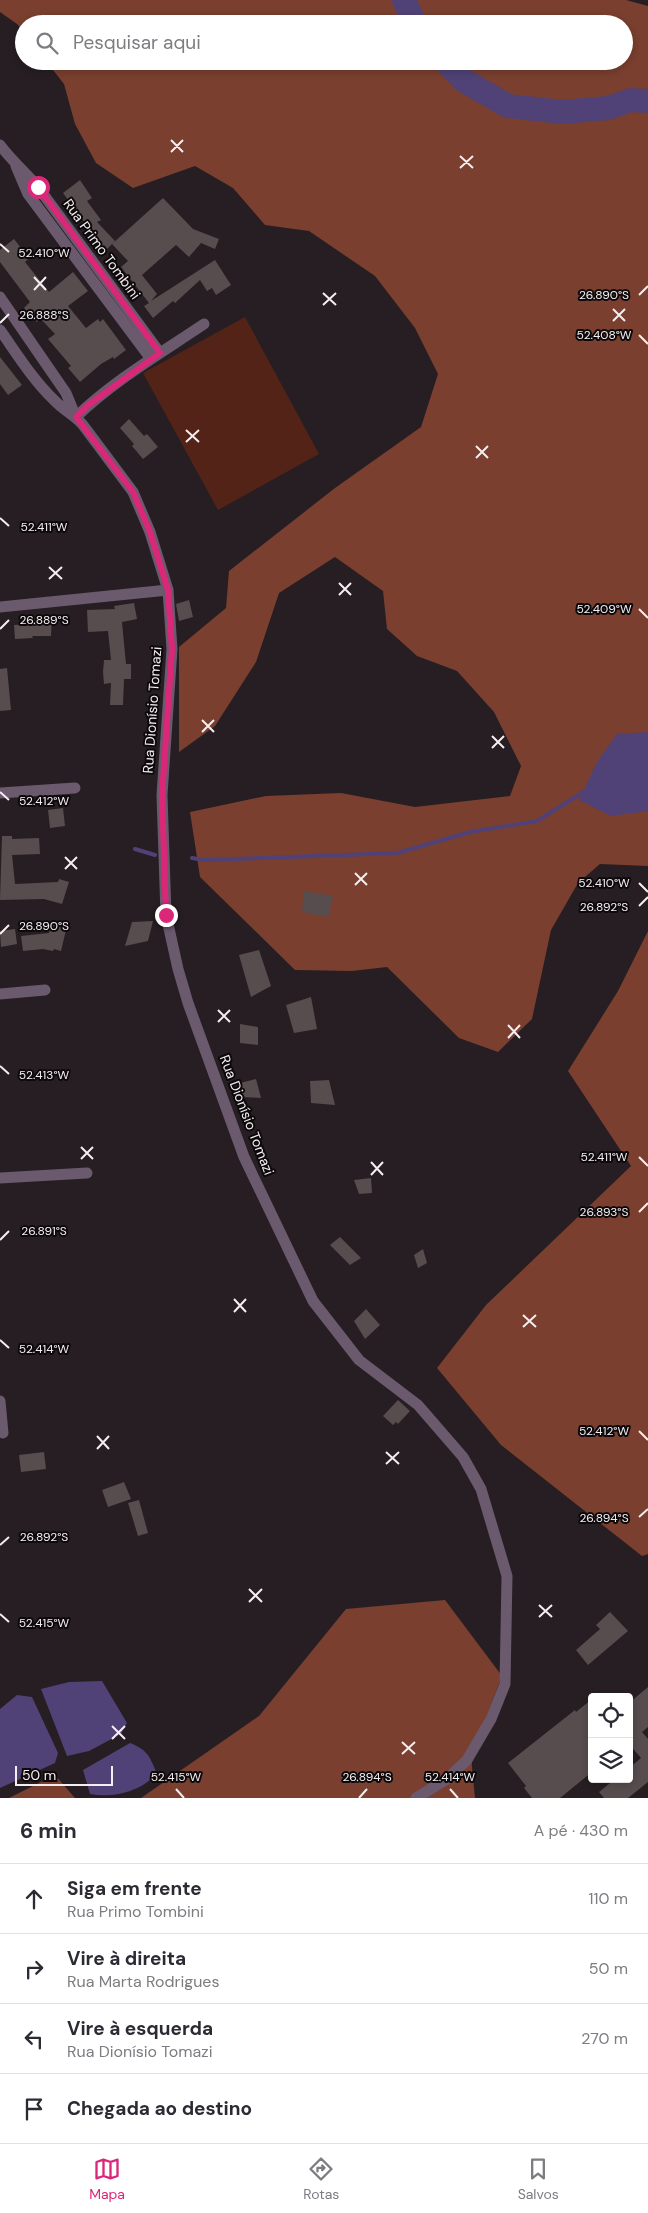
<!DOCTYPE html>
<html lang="pt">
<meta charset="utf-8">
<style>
:root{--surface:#fff;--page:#f7f7f7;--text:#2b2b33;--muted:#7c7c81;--line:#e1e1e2;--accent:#db2777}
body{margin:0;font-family:"DM Sans",sans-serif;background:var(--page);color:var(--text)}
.controls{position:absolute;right:15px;bottom:15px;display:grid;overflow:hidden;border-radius:5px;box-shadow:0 2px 8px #0003}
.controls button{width:45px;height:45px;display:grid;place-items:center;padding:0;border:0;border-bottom:1px solid var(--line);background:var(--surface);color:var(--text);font:25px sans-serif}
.scale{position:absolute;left:15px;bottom:12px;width:98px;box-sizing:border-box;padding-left:5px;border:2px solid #f4eef1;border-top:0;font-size:14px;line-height:18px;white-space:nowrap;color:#f4eef1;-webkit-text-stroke:4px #0d090b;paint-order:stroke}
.stop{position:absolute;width:15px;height:15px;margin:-11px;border:4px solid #db2777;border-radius:50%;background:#fff}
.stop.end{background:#db2777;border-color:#fff;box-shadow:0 1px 5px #0008}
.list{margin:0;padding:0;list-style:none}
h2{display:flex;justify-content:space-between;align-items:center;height:65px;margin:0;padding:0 20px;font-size:21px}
h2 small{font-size:16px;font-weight:400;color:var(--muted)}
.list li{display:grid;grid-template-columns:32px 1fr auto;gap:15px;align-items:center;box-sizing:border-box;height:70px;padding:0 20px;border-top:1px solid var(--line)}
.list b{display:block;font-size:19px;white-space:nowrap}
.list p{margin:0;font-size:16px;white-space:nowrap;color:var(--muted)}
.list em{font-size:16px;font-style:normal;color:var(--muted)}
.icon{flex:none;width:28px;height:28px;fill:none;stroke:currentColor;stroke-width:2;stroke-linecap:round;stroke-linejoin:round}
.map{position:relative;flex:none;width:648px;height:1798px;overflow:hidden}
.search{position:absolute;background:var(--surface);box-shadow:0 2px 8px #0003;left:15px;right:15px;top:15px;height:55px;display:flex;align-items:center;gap:12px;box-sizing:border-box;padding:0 18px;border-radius:28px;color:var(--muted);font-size:19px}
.sheet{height:345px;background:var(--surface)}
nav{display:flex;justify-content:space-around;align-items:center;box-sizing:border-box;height:70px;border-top:1px solid var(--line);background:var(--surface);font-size:14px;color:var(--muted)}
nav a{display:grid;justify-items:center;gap:2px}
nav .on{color:var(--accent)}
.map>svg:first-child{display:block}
</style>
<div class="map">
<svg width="648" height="1798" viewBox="0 0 648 1798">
<rect width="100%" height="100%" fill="#261e22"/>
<path fill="#542317" d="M 245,317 L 319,454 L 218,510 L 143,373 Z"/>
<path fill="#7a3f2f" d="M 0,0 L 626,0 L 648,6 L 648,866 L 600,864 L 578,883 L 551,930 L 532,1019 L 498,1052 L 459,1038 L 387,967 L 352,971 L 295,970 L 200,877 L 190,812 L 266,796 L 341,793 L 415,807 L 510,796 L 521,766 L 494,712 L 457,671 L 417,656 L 387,629 L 383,591 L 335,557 L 279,593 L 256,662 L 215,726 L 179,752 L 179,647 L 226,608 L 229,571 L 335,488 L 421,427 L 438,374 L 415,328 L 375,276 L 309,231 L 265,225 L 233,188 L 195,166 L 133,188 L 96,163 L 75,124 L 64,84 L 46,61 L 624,61 L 624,24 L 24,24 L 24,32 L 17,24 L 0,12 Z
M 648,931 L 648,1554 L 642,1556 L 501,1445 L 437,1368 L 486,1305 L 631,1166 L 568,1071 L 618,991 Z
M 445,1600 L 502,1676 L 471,1756 L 475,1798 L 141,1798 L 259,1716 L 346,1609 Z
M 55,1775 L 75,1798 L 9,1798 Z"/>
<path fill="#504276" d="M 648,732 L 648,811 L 611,816 L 579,800 L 598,760 L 617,734 Z
M 102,1681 L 127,1723 L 121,1734 L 89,1751 L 67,1756 L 41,1689 L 69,1682 Z
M 17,1695 L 32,1697 L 58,1753 L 55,1763 L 0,1788 L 0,1709 Z
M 130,1743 C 148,1750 150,1757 157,1774 C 139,1792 115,1798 90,1794 L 83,1770 Z"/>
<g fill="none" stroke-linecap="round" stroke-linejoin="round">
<path stroke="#504276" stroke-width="4" d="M 135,849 L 155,855
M 192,858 L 205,860 L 397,853 L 470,832 L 537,821 L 585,791"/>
<path stroke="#504276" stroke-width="24" d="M 404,0 L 415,24
M 445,61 L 463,80 L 508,106 L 562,112 L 608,108 L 631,100 L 648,101"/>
</g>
<path fill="#574d4e" d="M 80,180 L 92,198 L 87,201 L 101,220 L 97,222 L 115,241 L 104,252 L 93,240 L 96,238 L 63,193 Z
M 163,198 L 193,229 L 219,239 L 215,249 L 201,243 L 189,257 L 176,245 L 142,275 L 157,294 L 151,301 L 215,260 L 231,285 L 216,295 L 212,288 L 207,291 L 200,280 L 175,303 L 173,301 L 153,318 L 144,306 L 149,303 L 121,267 L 128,261 L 112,244 Z
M 14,239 L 29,258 L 25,262 L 49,292 L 73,272 L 88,291 L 68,306 L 86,328 L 98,319 L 100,322 L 103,319 L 126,350 L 114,359 L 113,357 L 101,364 L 80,382 L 68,368 L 71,366 L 48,339 L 55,334 L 40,318 L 37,322 L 24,308 L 30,302 L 0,262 L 0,250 Z
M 0,357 L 22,385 L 8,395 L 0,384 Z
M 129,419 L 144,436 L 147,434 L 158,447 L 143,459 L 132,446 L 134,444 L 120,428 Z
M 189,600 L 193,617 L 179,621 L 176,604 Z
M 134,603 L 137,619 L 122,622 L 126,664 L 131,664 L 131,679 L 124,679 L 123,705 L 110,705 L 111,683 L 104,684 L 103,672 L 104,660 L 111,660 L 108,631 L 88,632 L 87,610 L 115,609 L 114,606 Z
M 34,617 L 52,618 L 51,636 L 32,636 L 33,638 L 15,639 L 14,625 L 33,624 Z
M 7,668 L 11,710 L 0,711 L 0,669 Z
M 63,808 L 65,826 L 50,828 L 48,810 Z
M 2,836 L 12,836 L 12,839 L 39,838 L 40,854 L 12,855 L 15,884 L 58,882 L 59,879 L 69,882 L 62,904 L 44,899 L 0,900 Z
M 304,891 L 333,896 L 328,917 L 302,912 Z
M 153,921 L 148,941 L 125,946 L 132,922 Z
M 52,922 L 67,926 L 61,951 L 54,949 L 53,951 L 43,949 L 23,951 L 21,936 L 49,933 Z
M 15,929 L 17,944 L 1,947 L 0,931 Z
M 259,950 L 271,986 L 251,997 L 239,955 Z
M 311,997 L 317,1029 L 294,1033 L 286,1005 Z
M 240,1024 L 258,1027 L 258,1045 L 240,1043 Z
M 256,1079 L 261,1098 L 243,1097 L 240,1083 Z
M 329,1080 L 335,1105 L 311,1103 L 310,1081 Z
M 371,1178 L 372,1193 L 359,1194 L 354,1180 Z
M 340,1237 L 361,1258 L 350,1265 L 330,1245 Z
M 423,1249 L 427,1263 L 418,1268 L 414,1255 Z
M 366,1309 L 380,1325 L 365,1339 L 354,1321 Z
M 398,1400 L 410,1411 L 398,1424 L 396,1422 L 393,1425 L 383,1416 Z
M 44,1452 L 46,1469 L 21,1472 L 19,1455 Z
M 124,1482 L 131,1499 L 108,1507 L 102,1490 Z
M 139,1500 L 148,1533 L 138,1536 L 128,1503 Z
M 610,1612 L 628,1631 L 588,1665 L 576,1650 L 600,1629 L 596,1625 Z
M 648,1687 L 648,1727 L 642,1732 L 648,1739 L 648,1782 L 628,1798 L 604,1798 L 599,1792 L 615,1779 L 629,1779 L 629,1768 L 641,1758 L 629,1744 L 629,1703 Z
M 592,1699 L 592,1772 L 560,1798 L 532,1798 L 524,1788 L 526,1786 L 508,1763 L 575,1710 L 576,1712 Z"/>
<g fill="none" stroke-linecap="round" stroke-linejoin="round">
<path stroke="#6b596e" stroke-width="11" d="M 0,145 C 12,161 25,172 38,187 L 160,353
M 16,166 L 28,194 L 151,359
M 0,297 L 66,393 L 75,415
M 0,330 C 17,354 33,380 54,400 C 63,410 75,415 83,425 L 133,492 L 150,532 L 168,590 L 172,649 L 162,795 L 166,915 L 178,969 L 188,1003 L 244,1157 L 313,1301 L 359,1360 L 418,1405 L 463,1457 L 481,1489 L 507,1576 L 505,1684 L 491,1719 L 467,1760 L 447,1779 L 416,1798
M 76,417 C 113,381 161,353 204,324
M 0,607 L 168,590
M 0,793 L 75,788
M 0,994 L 45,990
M 0,1178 L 87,1173
M 0,1401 L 3,1433"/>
</g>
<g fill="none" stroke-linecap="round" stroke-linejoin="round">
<path stroke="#db2777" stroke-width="6" d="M 38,187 L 160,353 L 87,406 L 76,417 L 133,492 L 150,532 L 168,590 L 172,649 L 162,795 L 166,915"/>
</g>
<path fill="none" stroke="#f4eef1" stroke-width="2" d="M 171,140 L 183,152M 171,152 L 183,140M 460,156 L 473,168M 460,168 L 473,156M 0,244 L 9,252M 34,277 L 46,290M 34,290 L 46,277M 323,293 L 336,305M 639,295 L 648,286M 323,305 L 336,293M 613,309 L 625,321M 613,321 L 625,309M 0,323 L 9,314M 639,335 L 648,344M 186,430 L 199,442M 186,442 L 199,430M 476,446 L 488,458M 476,458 L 488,446M 0,518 L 9,526M 49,567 L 62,579M 49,579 L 62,567M 339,583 L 351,595M 339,595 L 351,583M 639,609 L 648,618M 0,629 L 9,620M 202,720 L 214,732M 202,732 L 214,720M 492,736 L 504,748M 492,748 L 504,736M 0,792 L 9,800M 65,857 L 77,869M 65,869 L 77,857M 355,873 L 367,885M 639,883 L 648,892M 355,885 L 367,873M 639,906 L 648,897M 0,934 L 9,925M 218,1010 L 230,1022M 218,1022 L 230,1010M 508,1025 L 520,1038M 508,1038 L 520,1025M 0,1066 L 9,1074M 81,1147 L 93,1159M 639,1157 L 648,1166M 81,1159 L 93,1147M 371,1162 L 383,1175M 371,1175 L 383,1162M 639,1212 L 648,1203M 0,1240 L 9,1231M 234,1299 L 246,1312M 234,1312 L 246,1299M 523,1315 L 536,1327M 523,1327 L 536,1315M 0,1340 L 9,1348M 639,1431 L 648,1440M 97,1436 L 109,1449M 97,1449 L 109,1436M 386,1452 L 399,1464M 386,1464 L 399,1452M 639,1517 L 648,1509M 0,1545 L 9,1537M 249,1589 L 262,1602M 249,1602 L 262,1589M 539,1605 L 552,1617M 0,1614 L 9,1622M 539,1617 L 552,1605M 112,1726 L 125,1739M 112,1739 L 125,1726M 402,1742 L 415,1754M 402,1754 L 415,1742M 176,1789 L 184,1798M 450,1789 L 458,1798M 359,1798 L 367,1789"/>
<g text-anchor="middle" stroke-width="4" stroke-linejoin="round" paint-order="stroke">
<g font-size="14" fill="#f4eef1" stroke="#0d090b">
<text transform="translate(102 249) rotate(54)" y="5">Rua Primo Tombini</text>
<text transform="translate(152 710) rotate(-86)" y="5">Rua Dionísio Tomazi</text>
<text transform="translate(247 1115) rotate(69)" y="5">Rua Dionísio Tomazi</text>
</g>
</g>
<g font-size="12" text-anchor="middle" fill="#f4eef1" stroke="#0d090b" stroke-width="4" stroke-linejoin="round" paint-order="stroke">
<text x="44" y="257">52.410°W</text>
<text x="604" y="299">26.890°S</text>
<text x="44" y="319">26.888°S</text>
<text x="604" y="339">52.408°W</text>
<text x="44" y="531">52.411°W</text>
<text x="604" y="613">52.409°W</text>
<text x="44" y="624">26.889°S</text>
<text x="44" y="805">52.412°W</text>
<text x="604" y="887">52.410°W</text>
<text x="604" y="911">26.892°S</text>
<text x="44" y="930">26.890°S</text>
<text x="44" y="1079">52.413°W</text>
<text x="604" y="1161">52.411°W</text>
<text x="604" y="1216">26.893°S</text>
<text x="44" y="1235">26.891°S</text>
<text x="44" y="1353">52.414°W</text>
<text x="604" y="1435">52.412°W</text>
<text x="604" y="1522">26.894°S</text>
<text x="44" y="1541">26.892°S</text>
<text x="44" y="1627">52.415°W</text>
<text x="176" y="1781">52.415°W</text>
<text x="367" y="1781">26.894°S</text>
<text x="450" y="1781">52.414°W</text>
</g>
</svg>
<div class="controls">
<button><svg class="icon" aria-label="locate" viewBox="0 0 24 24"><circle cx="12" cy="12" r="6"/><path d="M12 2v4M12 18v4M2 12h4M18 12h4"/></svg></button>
<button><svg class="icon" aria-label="layers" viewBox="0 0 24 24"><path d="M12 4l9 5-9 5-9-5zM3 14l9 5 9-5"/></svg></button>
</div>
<div class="scale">50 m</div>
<div class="stop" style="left:38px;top:187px"></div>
<div class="stop end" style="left:166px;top:915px"></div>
<div class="search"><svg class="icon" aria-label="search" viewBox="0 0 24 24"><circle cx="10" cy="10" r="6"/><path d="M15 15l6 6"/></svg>Pesquisar aqui</div>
</div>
<section class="sheet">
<h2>6 min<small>A pé · 430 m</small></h2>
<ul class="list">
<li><svg class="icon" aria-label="ahead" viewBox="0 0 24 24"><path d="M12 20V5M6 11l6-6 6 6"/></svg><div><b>Siga em frente</b><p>Rua Primo Tombini</p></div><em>110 m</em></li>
<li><svg class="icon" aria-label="right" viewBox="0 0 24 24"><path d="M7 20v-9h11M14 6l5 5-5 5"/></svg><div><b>Vire à direita</b><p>Rua Marta Rodrigues</p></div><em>50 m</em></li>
<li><svg class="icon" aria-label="left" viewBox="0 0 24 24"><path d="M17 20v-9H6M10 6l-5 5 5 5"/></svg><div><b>Vire à esquerda</b><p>Rua Dionísio Tomazi</p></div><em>270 m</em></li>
<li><svg class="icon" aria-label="arrive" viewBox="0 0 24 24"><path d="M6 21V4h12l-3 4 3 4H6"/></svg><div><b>Chegada ao destino</b></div></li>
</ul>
</section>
<nav>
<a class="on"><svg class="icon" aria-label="map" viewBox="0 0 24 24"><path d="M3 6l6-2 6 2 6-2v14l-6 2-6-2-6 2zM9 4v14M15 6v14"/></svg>Mapa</a>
<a><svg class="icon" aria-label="directions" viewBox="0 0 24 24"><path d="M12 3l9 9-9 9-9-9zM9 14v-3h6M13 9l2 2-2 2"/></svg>Rotas</a>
<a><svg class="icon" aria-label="saved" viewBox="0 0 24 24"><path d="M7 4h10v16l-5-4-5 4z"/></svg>Salvos</a>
</nav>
